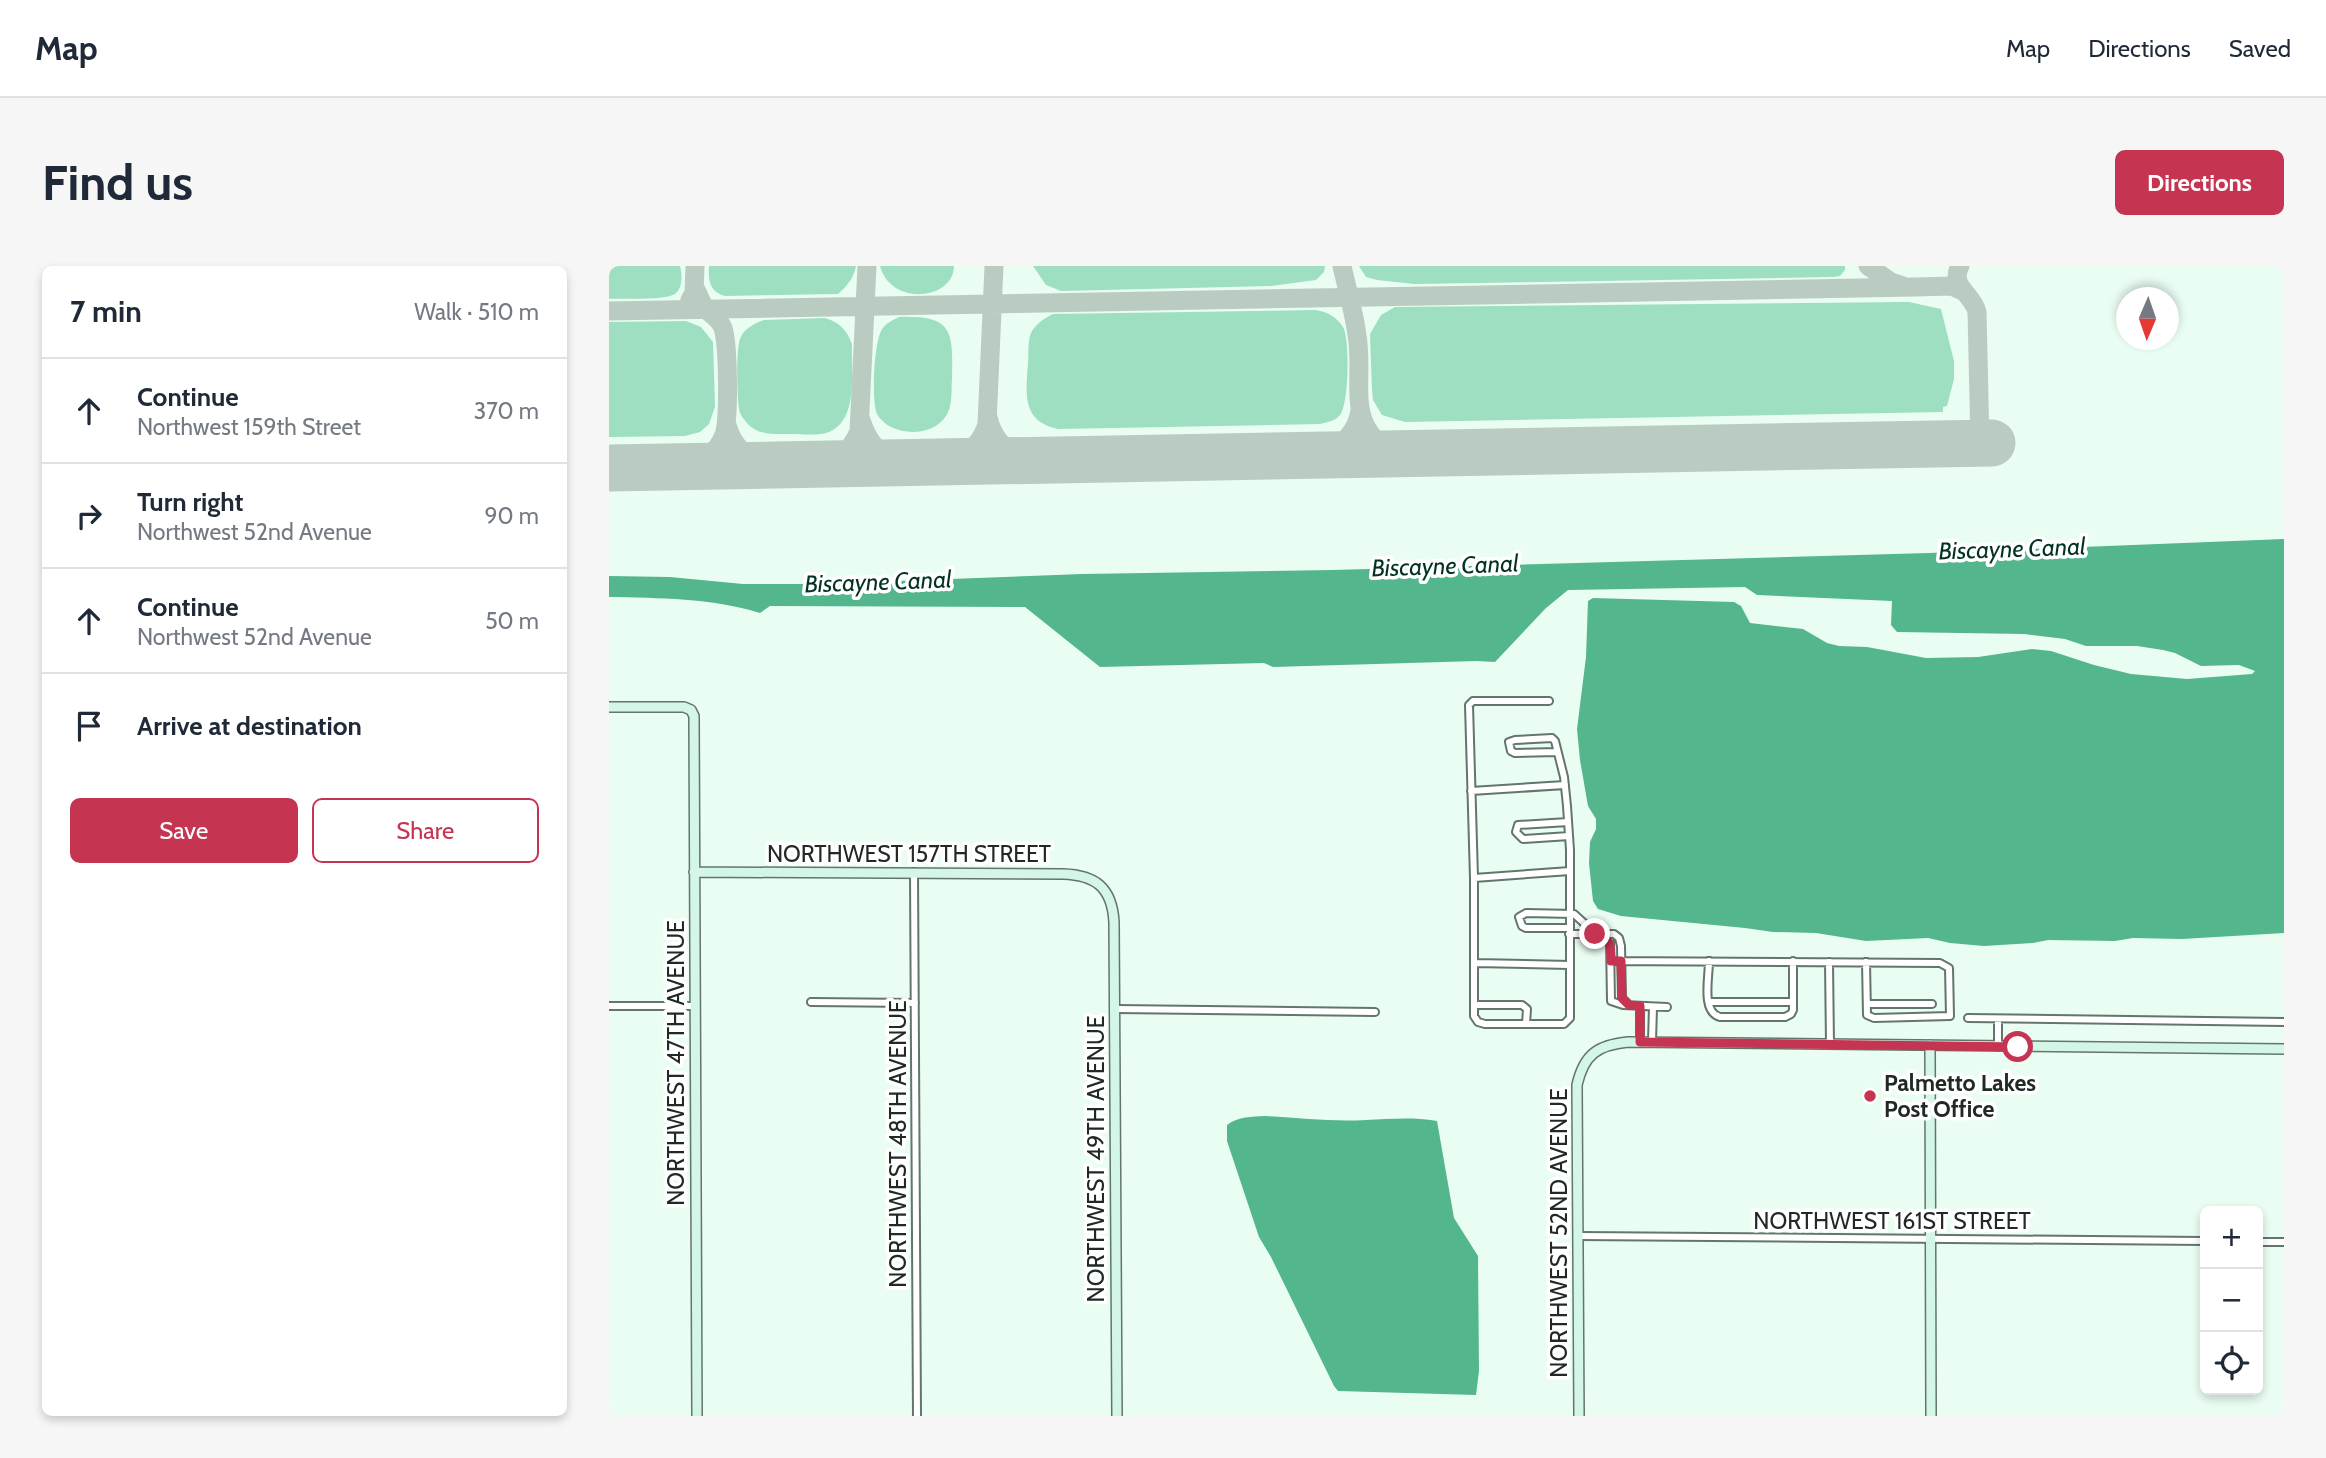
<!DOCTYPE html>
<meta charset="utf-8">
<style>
:root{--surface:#fff;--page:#f6f6f7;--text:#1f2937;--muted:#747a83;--line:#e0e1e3;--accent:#c53552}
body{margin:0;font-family:Cabin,sans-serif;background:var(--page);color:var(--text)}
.controls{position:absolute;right:21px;bottom:21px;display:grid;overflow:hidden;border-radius:10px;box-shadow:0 4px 10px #0003}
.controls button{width:63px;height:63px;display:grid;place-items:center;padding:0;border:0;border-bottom:2px solid var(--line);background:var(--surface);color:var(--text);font:35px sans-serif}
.compass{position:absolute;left:1507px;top:21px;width:63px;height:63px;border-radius:50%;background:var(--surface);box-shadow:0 4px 10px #0003;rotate:182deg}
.stop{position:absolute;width:21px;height:21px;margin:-16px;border:5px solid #c53552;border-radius:50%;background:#fff}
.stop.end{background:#c53552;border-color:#fff;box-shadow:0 2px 7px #0008}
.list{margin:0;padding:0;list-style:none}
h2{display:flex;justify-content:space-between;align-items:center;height:91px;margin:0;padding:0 28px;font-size:30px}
h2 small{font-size:23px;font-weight:400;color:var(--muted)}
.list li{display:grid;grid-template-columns:46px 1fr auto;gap:21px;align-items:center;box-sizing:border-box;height:105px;padding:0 28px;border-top:2px solid var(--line)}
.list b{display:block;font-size:26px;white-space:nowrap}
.list p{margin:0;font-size:23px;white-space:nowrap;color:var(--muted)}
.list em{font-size:23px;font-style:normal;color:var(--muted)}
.actions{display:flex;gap:14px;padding:21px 28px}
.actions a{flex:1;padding:16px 0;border:2px solid var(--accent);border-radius:10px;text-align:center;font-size:24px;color:var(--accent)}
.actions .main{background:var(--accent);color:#fff}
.icon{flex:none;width:38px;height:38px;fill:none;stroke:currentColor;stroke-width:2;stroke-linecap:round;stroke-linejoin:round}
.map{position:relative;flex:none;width:1675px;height:1150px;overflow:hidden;border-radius:10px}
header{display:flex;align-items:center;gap:42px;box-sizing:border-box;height:98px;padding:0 35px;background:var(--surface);border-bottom:2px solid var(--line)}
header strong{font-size:33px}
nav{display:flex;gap:38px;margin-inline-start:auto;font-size:24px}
.intro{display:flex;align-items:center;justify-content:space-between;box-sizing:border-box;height:168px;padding:0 42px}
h1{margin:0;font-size:49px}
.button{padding:18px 32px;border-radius:10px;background:var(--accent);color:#fff;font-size:24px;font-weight:700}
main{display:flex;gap:42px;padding:0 42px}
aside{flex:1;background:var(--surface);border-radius:10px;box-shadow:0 4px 10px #0003}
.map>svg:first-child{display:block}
</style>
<header>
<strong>Map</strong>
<nav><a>Map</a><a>Directions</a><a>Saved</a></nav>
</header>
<div class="intro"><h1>Find us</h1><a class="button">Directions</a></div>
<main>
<aside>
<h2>7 min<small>Walk · 510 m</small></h2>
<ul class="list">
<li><svg class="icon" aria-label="ahead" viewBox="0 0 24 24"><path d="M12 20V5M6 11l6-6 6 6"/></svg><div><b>Continue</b><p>Northwest 159th Street</p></div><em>370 m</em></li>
<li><svg class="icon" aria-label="right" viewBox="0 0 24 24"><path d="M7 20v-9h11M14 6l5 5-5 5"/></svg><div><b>Turn right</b><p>Northwest 52nd Avenue</p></div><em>90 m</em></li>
<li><svg class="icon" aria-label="ahead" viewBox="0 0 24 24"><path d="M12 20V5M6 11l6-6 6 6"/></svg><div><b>Continue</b><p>Northwest 52nd Avenue</p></div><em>50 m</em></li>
<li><svg class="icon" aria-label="arrive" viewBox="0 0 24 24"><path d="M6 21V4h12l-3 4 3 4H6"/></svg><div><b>Arrive at destination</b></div></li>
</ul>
<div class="actions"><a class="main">Save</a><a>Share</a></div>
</aside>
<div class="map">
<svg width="1675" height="1150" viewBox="0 0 1675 1150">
<rect width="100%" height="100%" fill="#e9fdf3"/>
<path fill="#9ddfc0" d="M 0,0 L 71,0 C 73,8 74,21 67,27 C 59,35 13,32 0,33 Z
M 100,0 L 247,0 C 245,12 238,20 229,28 L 116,30 C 101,26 99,15 100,0 Z
M 345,0 C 345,34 282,41 271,0 Z
M 424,0 L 716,0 L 715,6 L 707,14 L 662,20 L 452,25 L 437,19 Z
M 750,0 L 1236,0 L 1236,4 L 1231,10 L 1224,11 L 805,18 L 768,14 L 757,11 Z
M 1300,36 L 1332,43 L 1345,95 L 1345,113 L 1338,140 L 1334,141 L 1334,146 L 796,156 L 773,149 L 764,134 L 763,124 L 761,68 L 772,49 L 786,41 Z
M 707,44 C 718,46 728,51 734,61 C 741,73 740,138 731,149 C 726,155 719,156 711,158 L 449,163 C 412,155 417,127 419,97 C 420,87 418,74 423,65 C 428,57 436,52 444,48 Z
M 290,51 C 345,49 344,66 343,113 C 342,125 344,140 337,150 C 323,172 281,171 268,148 C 262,134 265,76 273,63 C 277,57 284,54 290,51 Z
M 216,52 C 230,56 238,64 243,78 C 242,104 250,154 220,166 C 210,170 194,168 183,168 C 167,168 149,170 138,157 C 134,152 131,149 130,143 C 128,130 127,84 131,73 C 134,63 146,57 155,54 Z
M 77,55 L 92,61 L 104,76 L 106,141 L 100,158 L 91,166 L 76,170 L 0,171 L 0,56 Z"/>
<path fill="#53b68d" d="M 1675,273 L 1675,667 L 1573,673 L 1524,672 L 1506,675 L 1439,674 L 1424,677 L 1375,680 L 1341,677 L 1319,672 L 1257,675 L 1207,667 L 1164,666 L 1136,662 L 1012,650 L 989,643 L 984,635 L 980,597 L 981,576 L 987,563 L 987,553 L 979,540 L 971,494 L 968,463 L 977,391 L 979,335 L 984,332 L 1125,336 L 1132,340 L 1141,357 L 1194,363 L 1218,377 L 1230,380 L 1258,381 L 1317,392 L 1369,391 L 1423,383 L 1442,385 L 1485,399 L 1522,408 L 1578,413 L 1643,408 L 1646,405 L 1630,399 L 1592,400 L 1566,387 L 1554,384 L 1528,380 L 1477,380 L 1456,373 L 1415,368 L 1288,366 L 1282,359 L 1283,335 L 1148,329 L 1136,321 L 959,324 L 937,342 L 886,396 L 868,395 L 664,401 L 655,397 L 491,401 L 416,341 L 161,340 L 151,347 C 102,332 50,332 0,331 L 0,310 L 61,311 L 134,318 L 206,318 L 473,308 L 724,304 L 1320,287 Z
M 657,850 C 690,852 724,856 757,854 C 781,853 803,851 828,855 L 845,952 L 869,990 L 870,1105 L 867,1129 L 729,1125 L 725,1120 L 662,991 L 650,971 L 618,875 L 618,859 C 630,850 642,851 657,850 Z"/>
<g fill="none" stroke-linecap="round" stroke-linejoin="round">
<path stroke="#baccc2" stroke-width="19" d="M 733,0 C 738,23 745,46 748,69 C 756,117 733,162 788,188
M 1259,0 L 1282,16 L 1294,20
M 1351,0 C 1340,20 1364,28 1368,46 L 1371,177
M 81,34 L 85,27 L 86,0
M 0,45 L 1306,21 L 1343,20 L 1356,26
M 379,151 C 384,174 397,185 418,194
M 252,154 C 259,177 270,188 292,197
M 118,159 C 125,184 141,195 166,199
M 713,189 C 733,179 748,167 751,144
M 343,196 C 360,188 373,177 378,158 L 385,0
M 205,198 C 228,194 241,187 250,165 L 258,0
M 83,200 C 96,194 108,186 114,171 C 121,157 119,78 114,62 C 111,53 102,49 96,42 C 92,36 90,29 86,22"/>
<path stroke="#baccc2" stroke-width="47" d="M 0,202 L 1383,177"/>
<g stroke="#63756c" stroke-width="10">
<path id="street" d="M 940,435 L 864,435 L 860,439 L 865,612 L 865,750 L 869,756 L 876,758 L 955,758 L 961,752 L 961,584 L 958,540 L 955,511 L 946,475 L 943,472 L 906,474 L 900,476 L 902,485 L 906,487 L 948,486
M 862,525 L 956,519
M 959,556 L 909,559 L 907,566 L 914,573 L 960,570
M 305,606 L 308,1150
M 865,612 L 961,605
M 960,662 L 917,662 L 913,660 L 910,651 L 917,647 L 965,648 L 987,668 L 1001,675 L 1002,735 L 1014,739 L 1058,741
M 960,668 L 1005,668 L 1010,672 L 1012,680 L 1013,732 L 1020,739
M 1002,695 L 1331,697 L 1340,702 L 1341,750 L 1265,752 L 1258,749 L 1257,696
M 1100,695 C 1100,712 1092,746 1111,751 L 1176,751 L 1182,748 L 1184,744 L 1184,695
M 1220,696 L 1221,778
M 866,697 L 961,699
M 202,736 L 306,737
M 1100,736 L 1184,736
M 1258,738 L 1323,738
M 865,739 L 913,739 L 918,743 L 917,758
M 0,740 L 86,740
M 506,743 L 766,746
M 1359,752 L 1675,756
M 1031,776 L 1031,740
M 1043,776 L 1044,741
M 1389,781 L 1389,754
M 969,970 L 1596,975
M 1649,976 L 1675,976"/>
</g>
<g stroke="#63756c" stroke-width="12">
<path id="secondary" d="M 0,441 L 75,441 L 82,444 L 85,450 L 88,1150
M 85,606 L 454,608 C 486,609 503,621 505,656 L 508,1150
M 1321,779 L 1322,1150
M 970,1150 L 968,819 C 975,788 989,779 1019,776 L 1675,783"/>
</g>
<use href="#street" stroke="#fff" stroke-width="6"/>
<use href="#secondary" stroke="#d3f6e7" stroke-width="9"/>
</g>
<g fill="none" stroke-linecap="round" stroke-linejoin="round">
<path stroke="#c53552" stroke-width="9" d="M 986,668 C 1004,674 1001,678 1002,695 L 1012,695 L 1013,732 L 1020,739 L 1031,740 L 1031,776 L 1409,781"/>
</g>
<circle fill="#c53552" stroke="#fff" stroke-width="2.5" cx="1261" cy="830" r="7"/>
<g text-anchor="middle" stroke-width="7" stroke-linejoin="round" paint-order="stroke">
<g font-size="23" fill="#212925" stroke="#fff">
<text x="300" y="596">NORTHWEST 157TH STREET</text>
<text transform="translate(67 797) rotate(-90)" y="8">NORTHWEST 47TH AVENUE</text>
<text transform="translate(289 878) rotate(-90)" y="8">NORTHWEST 48TH AVENUE</text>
<text transform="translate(487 893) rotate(-90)" y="8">NORTHWEST 49TH AVENUE</text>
<text x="1283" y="963">NORTHWEST 161ST STREET</text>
<text transform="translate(950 967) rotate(-90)" y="8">NORTHWEST 52ND AVENUE</text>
</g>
<g font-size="23" font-weight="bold" fill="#212925" stroke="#fff" text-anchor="start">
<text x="1275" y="825">Palmetto Lakes<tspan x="1275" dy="26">Post Office</tspan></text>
</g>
<g font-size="24" font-style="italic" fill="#043222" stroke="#fff">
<text transform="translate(1403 283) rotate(-2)" y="8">Biscayne Canal</text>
<text transform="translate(836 300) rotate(-2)" y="8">Biscayne Canal</text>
<text transform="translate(269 316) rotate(-2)" y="8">Biscayne Canal</text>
</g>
</g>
</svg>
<div class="controls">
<button>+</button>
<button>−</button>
<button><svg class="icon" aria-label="locate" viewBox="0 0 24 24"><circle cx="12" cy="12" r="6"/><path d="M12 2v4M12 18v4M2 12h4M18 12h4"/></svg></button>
</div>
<svg class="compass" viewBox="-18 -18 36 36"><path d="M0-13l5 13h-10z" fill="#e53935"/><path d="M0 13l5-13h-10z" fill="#747a83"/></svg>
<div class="stop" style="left:1409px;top:781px"></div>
<div class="stop end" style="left:986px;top:668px"></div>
</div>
</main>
